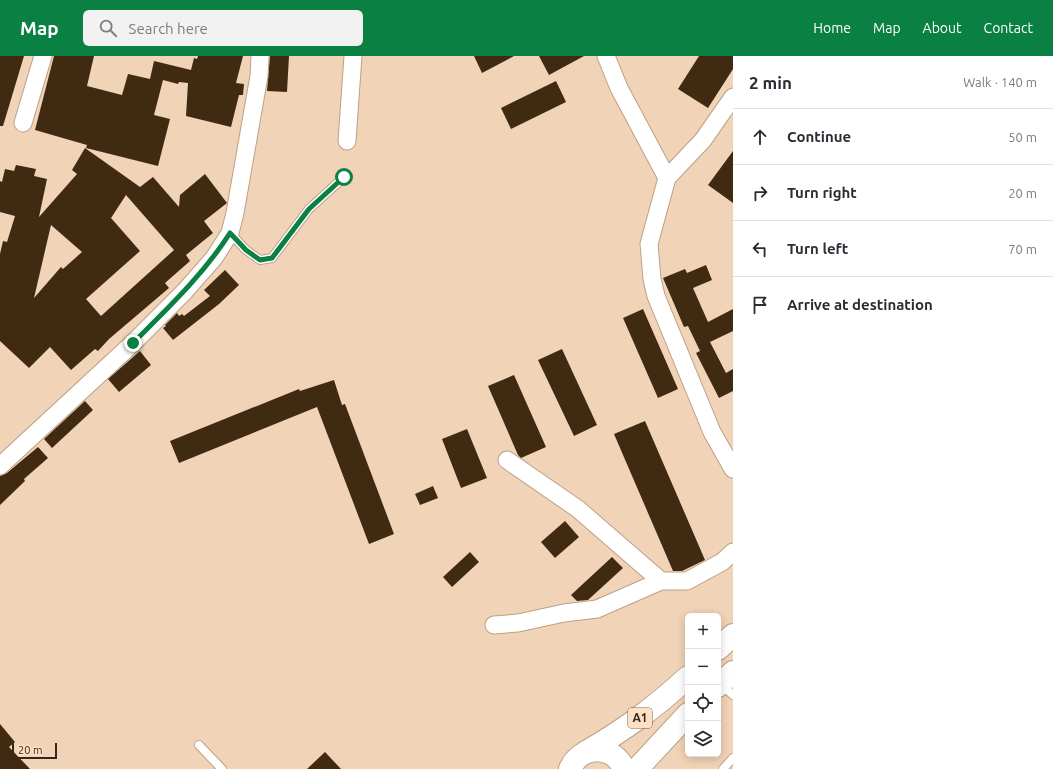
<!DOCTYPE html>
<meta charset="utf-8">
<style>
:root{--surface:#fff;--page:#f2f2f3;--text:#2b2b33;--muted:#7c7c81;--line:#e1e1e2;--accent:#0b8043}
body{margin:0;font-family:Ubuntu,sans-serif;background:var(--page);color:var(--text)}
.controls{position:absolute;right:12px;bottom:12px;display:grid;overflow:hidden;border-radius:6px;box-shadow:0 2px 10px #0003}
.controls button{width:36px;height:36px;display:grid;place-items:center;padding:0;border:0;border-bottom:1px solid var(--line);background:var(--surface);color:var(--text);font:20px sans-serif}
.scale{position:absolute;left:12px;bottom:10px;width:45px;box-sizing:border-box;padding-left:4px;border:2px solid #34281e;border-top:0;font-size:11px;line-height:14px;white-space:nowrap;color:#34281e;-webkit-text-stroke:3px #fee0c4;paint-order:stroke}
.stop{position:absolute;width:12px;height:12px;margin:-9px;border:3px solid #0b8043;border-radius:50%;background:#fff}
.stop.end{background:#0b8043;border-color:#fff;box-shadow:0 1px 4px #0008}
.list{margin:0;padding:0;list-style:none}
h2{display:flex;justify-content:space-between;align-items:center;height:52px;margin:0;padding:0 16px;font-size:17px}
h2 small{font-size:13px;font-weight:400;color:var(--muted)}
.list li{display:grid;grid-template-columns:26px 1fr auto;gap:12px;align-items:center;box-sizing:border-box;height:56px;padding:0 16px;border-top:1px solid var(--line)}
.list b{display:block;font-size:15px;white-space:nowrap}
.list em{font-size:13px;font-style:normal;color:var(--muted)}
.icon{flex:none;width:22px;height:22px;fill:none;stroke:currentColor;stroke-width:2;stroke-linecap:round;stroke-linejoin:round}
.map{position:relative;flex:none;width:733px;height:713px;overflow:hidden}
header{display:flex;align-items:center;gap:24px;box-sizing:border-box;height:56px;padding:0 20px;background:var(--accent);color:#fff}
header strong{font-size:19px}
nav{display:flex;gap:22px;margin-inline-start:auto;font-size:14px}
.search{width:280px;height:36px;background:var(--page);display:flex;align-items:center;gap:10px;box-sizing:border-box;padding:0 14px;border-radius:6px;color:var(--muted);font-size:15px}
main{display:flex}
aside{flex:1;background:var(--surface)}
.map>svg:first-child{display:block}
</style>
<header>
<strong>Map</strong>
<div class="search"><svg class="icon" aria-label="search" viewBox="0 0 24 24"><circle cx="10" cy="10" r="6"/><path d="M15 15l6 6"/></svg>Search here</div>
<nav><a>Home</a><a>Map</a><a>About</a><a>Contact</a></nav>
</header>
<main>
<div class="map">
<svg width="733" height="713" viewBox="0 0 733 713">
<rect width="100%" height="100%" fill="#f1d3b7"/>
<path fill="#412a12" fill-rule="evenodd" d="M 0,0 L 24,0 L 3,70 L 0,70 Z
M 54,0 L 94,0 L 87,30 L 122,39 L 128,18 L 150,23 L 154,5 L 191,14 L 194,2 L 197,3 L 198,0 L 243,0 L 236,27 L 244,28 L 243,39 L 239,39 L 231,71 L 186,60 L 188,27 L 179,26 L 178,28 L 163,24 L 154,59 L 170,63 L 158,110 L 86,92 L 87,89 L 35,74 Z
M 270,0 L 289,0 L 287,36 L 267,35 Z
M 474,0 L 514,0 L 482,17 Z
M 539,0 L 584,0 L 549,19 Z
M 699,0 L 733,0 L 733,13 L 708,52 L 678,33 Z
M 556,25 L 566,46 L 511,73 L 501,52 Z
M 85,92 L 140,131 L 153,121 L 179,151 L 180,139 L 205,118 L 227,147 L 204,165 L 213,177 L 186,199 L 190,205 L 165,227 L 169,232 L 109,283 L 98,295 L 95,293 L 71,314 L 50,291 L 29,312 L 0,285 L 0,198 L 3,185 L 7,186 L 15,160 L 0,156 L 0,125 L 2,126 L 5,113 L 14,115 L 16,109 L 36,113 L 34,120 L 47,123 L 39,161 L 77,118 L 72,114 ZM 126,139 L 174,194 L 101,260 L 86,243 L 140,195 L 111,162 ZM 51,169 L 82,196 L 63,213 L 61,211 L 34,242 Z
M 733,95 L 733,147 L 708,129 Z
M 706,209 L 712,224 L 693,232 L 708,266 L 733,253 L 733,275 L 710,286 L 726,317 L 733,313 L 733,335 L 719,342 L 696,297 L 700,295 L 688,270 L 684,271 L 663,222 L 685,213 L 687,217 Z
M 225,214 L 239,229 L 219,248 L 173,284 L 163,272 L 166,270 L 165,269 L 177,257 L 179,260 L 182,258 L 184,260 L 210,240 L 204,234 Z
M 643,253 L 678,333 L 658,342 L 623,262 Z
M 562,293 L 597,369 L 574,380 L 538,304 Z
M 140,295 L 151,309 L 119,336 L 108,323 Z
M 514,319 L 546,391 L 521,402 L 518,399 L 488,330 Z
M 334,324 L 342,349 L 345,348 L 394,478 L 369,488 L 317,351 L 179,407 L 170,385 L 299,333 L 300,335 Z
M 85,345 L 93,354 L 52,392 L 44,383 Z
M 645,365 L 705,504 L 682,515 L 673,515 L 614,378 Z
M 467,373 L 487,422 L 461,432 L 442,383 Z
M 38,391 L 48,402 L 24,423 L 25,425 L 0,449 L 0,420 L 7,417 Z
M 433,430 L 438,442 L 420,449 L 415,438 Z
M 565,465 L 579,481 L 555,502 L 541,486 Z
M 470,496 L 479,506 L 452,531 L 443,521 Z
M 612,501 L 623,512 L 588,544 L 577,545 L 571,539 Z
M 0,668 L 15,686 L 9,691 L 30,713 L 0,713 Z
M 325,696 L 341,713 L 307,713 Z"/>
<g fill="none" stroke-linecap="round" stroke-linejoin="round">
<g stroke="#bca085" stroke-width="10">
<path id="lane" d="M 230,177 L 246,194 L 260,204 L 272,202 L 309,153 L 344,121
M 721,628 L 733,639
M 199,689 L 222,713
M 723,713 L 733,702"/>
</g>
<g stroke="#bca085" stroke-width="19">
<path id="street" d="M 606,0 L 619,32 L 667,122 L 649,188 L 652,223 L 656,240 L 712,376 L 733,413
M 23,67 L 43,0
M 347,85 L 353,0
M 667,122 L 703,84 L 733,41
M 507,404 L 578,453 L 661,525
M 0,410 L 133,287 L 185,235 L 214,202 L 230,177 L 235,157 L 259,20 L 260,0
M 494,569 L 518,567 L 564,557 L 597,553 L 661,525 L 687,525 L 722,506 L 733,496"/>
</g>
<g stroke="#bca085" stroke-width="24">
<path id="highway" d="M 718,593 L 733,579
M 718,630 L 733,616
M 586,696 C 626,673 654,652 688,621
M 570,713 C 581,688 613,688 624,713
M 637,713 L 688,658"/>
</g>
<use href="#lane" stroke="#fff" stroke-width="8"/>
<use href="#street" stroke="#fff" stroke-width="17"/>
<use href="#highway" stroke="#fff" stroke-width="22"/>
</g>
<g fill="none" stroke-linecap="round" stroke-linejoin="round">
<path stroke="#0b8043" stroke-width="5" d="M 133,287 C 168,252 203,219 230,177 L 246,194 L 260,204 L 272,202 L 309,153 L 344,121"/>
</g>
<g text-anchor="middle" stroke-width="4" stroke-linejoin="round" paint-order="stroke">
<rect fill="#fee0c4" stroke="#715f50" stroke-width="1" x="628" y="652" width="24" height="20" rx="3"/>
<g font-size="12" font-weight="bold" fill="#34281e">
<text x="640" y="666">A1</text>
</g>
</g>
</svg>
<div class="controls">
<button>+</button>
<button>−</button>
<button><svg class="icon" aria-label="locate" viewBox="0 0 24 24"><circle cx="12" cy="12" r="6"/><path d="M12 2v4M12 18v4M2 12h4M18 12h4"/></svg></button>
<button><svg class="icon" aria-label="layers" viewBox="0 0 24 24"><path d="M12 4l9 5-9 5-9-5zM3 14l9 5 9-5"/></svg></button>
</div>
<div class="scale">20 m</div>
<div class="stop" style="left:344px;top:121px"></div>
<div class="stop end" style="left:133px;top:287px"></div>
</div>
<aside>
<h2>2 min<small>Walk · 140 m</small></h2>
<ul class="list">
<li><svg class="icon" aria-label="ahead" viewBox="0 0 24 24"><path d="M12 20V5M6 11l6-6 6 6"/></svg><div><b>Continue</b></div><em>50 m</em></li>
<li><svg class="icon" aria-label="right" viewBox="0 0 24 24"><path d="M7 20v-9h11M14 6l5 5-5 5"/></svg><div><b>Turn right</b></div><em>20 m</em></li>
<li><svg class="icon" aria-label="left" viewBox="0 0 24 24"><path d="M17 20v-9H6M10 6l-5 5 5 5"/></svg><div><b>Turn left</b></div><em>70 m</em></li>
<li><svg class="icon" aria-label="arrive" viewBox="0 0 24 24"><path d="M6 21V4h12l-3 4 3 4H6"/></svg><div><b>Arrive at destination</b></div></li>
</ul>
</aside>
</main>
